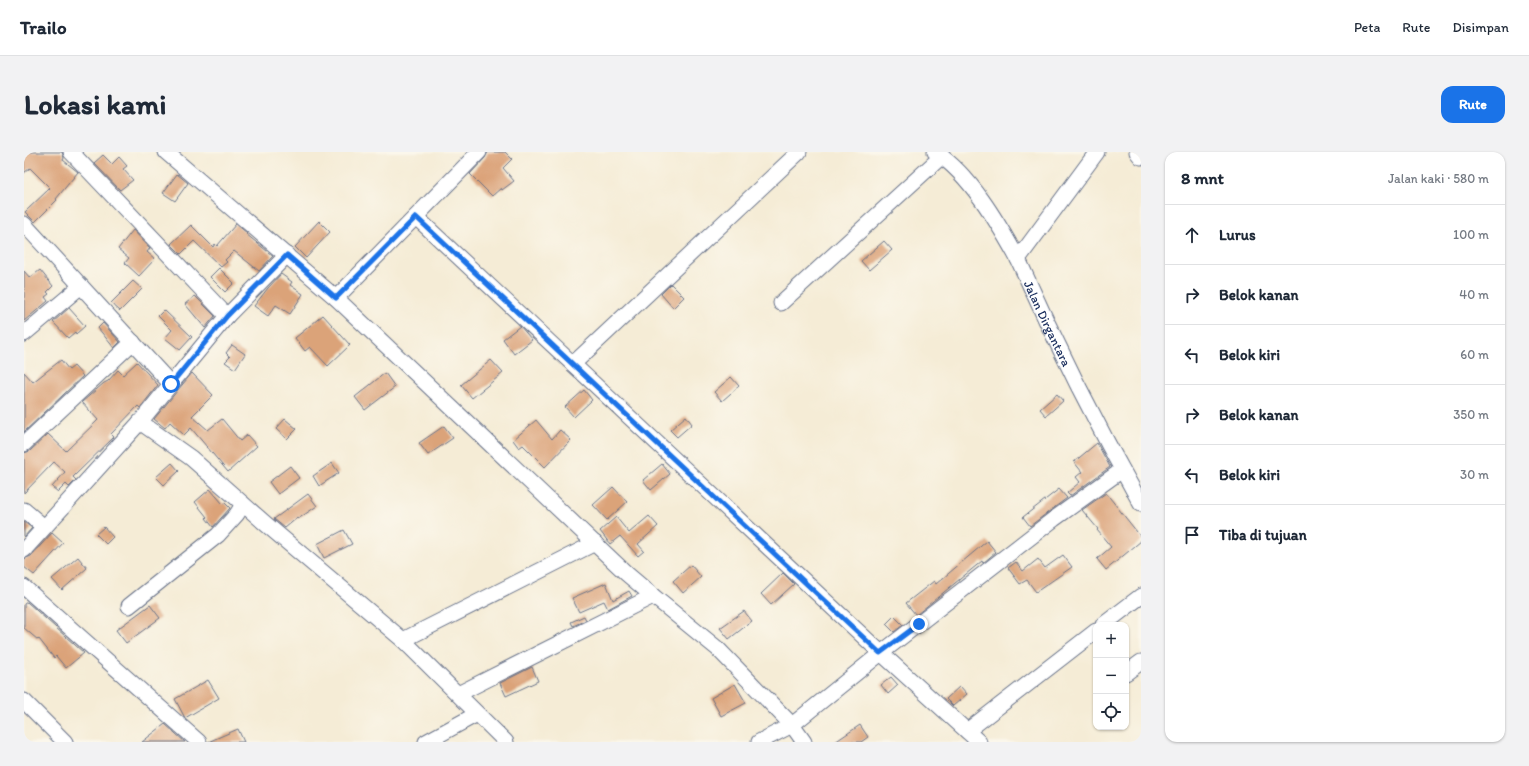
<!DOCTYPE html>
<html lang="id">
<meta charset="utf-8">
<style>
:root{--surface:#fff;--page:#f2f2f3;--text:#1f2937;--muted:#747a83;--line:#e0e1e3;--accent:#1a73e8}
body{margin:0;font-family:Itim,sans-serif;background:var(--page);color:var(--text)}
.controls{position:absolute;right:12px;bottom:12px;display:grid;overflow:hidden;border-radius:8px;box-shadow:0 1px 3px #0004}
.controls button{width:36px;height:36px;display:grid;place-items:center;padding:0;border:0;border-bottom:1px solid var(--line);background:var(--surface);color:var(--text);font:20px sans-serif}
.stop{position:absolute;width:12px;height:12px;margin:-9px;border:3px solid #1a73e8;border-radius:50%;background:#fff}
.stop.end{background:#1a73e8;border-color:#fff;box-shadow:0 1px 4px #0008}
.list{margin:0;padding:0;list-style:none}
h2{display:flex;justify-content:space-between;align-items:center;height:52px;margin:0;padding:0 16px;font-size:17px}
h2 small{font-size:13px;font-weight:400;color:var(--muted)}
.list li{display:grid;grid-template-columns:26px 1fr auto;gap:12px;align-items:center;box-sizing:border-box;height:60px;padding:0 16px;border-top:1px solid var(--line)}
.list b{display:block;font-size:15px;white-space:nowrap}
.list em{font-size:13px;font-style:normal;color:var(--muted)}
.icon{flex:none;width:22px;height:22px;fill:none;stroke:currentColor;stroke-width:2;stroke-linecap:round;stroke-linejoin:round}
.map{position:relative;flex:none;width:1117px;height:590px;overflow:hidden;border-radius:12px}
header{display:flex;align-items:center;gap:24px;box-sizing:border-box;height:56px;padding:0 20px;background:var(--surface);border-bottom:1px solid var(--line)}
header strong{font-size:19px}
nav{display:flex;gap:22px;margin-inline-start:auto;font-size:14px}
.intro{display:flex;align-items:center;justify-content:space-between;box-sizing:border-box;height:96px;padding:0 24px}
h1{margin:0;font-size:28px}
.button{padding:10px 18px;border-radius:12px;background:var(--accent);color:#fff;font-size:14px;font-weight:700}
main{display:flex;gap:24px;padding:0 24px}
aside{flex:1;background:var(--surface);border-radius:12px;box-shadow:0 1px 3px #0004}
.map>svg:first-child{display:block}
</style>
<header>
<strong>Trailo</strong>
<nav><a>Peta</a><a>Rute</a><a>Disimpan</a></nav>
</header>
<div class="intro"><h1>Lokasi kami</h1><a class="button">Rute</a></div>
<main>
<div class="map">
<svg width="1117" height="590" viewBox="0 0 1117 590">
<rect width="100%" height="100%" fill="#fbf7ec"/>
<filter id="ink" filterUnits="userSpaceOnUse"><feTurbulence type="fractalNoise" baseFrequency=".025" numOctaves="2"/><feDisplacementMap in="SourceGraphic" scale="8" xChannelSelector="R" yChannelSelector="G"/><feConvolveMatrix kernelMatrix="1 2 1 2 8 2 1 2 1" color-interpolation-filters="sRGB"/></filter>
<filter id="wash" filterUnits="userSpaceOnUse"><feTurbulence type="fractalNoise" baseFrequency=".012" numOctaves="4" result="noise"/><feDisplacementMap in="SourceGraphic" scale="16" xChannelSelector="R" yChannelSelector="G"/><feGaussianBlur stdDeviation="0.9" result="paint"/><feColorMatrix in="noise" values="0 0 0 0 0 0 0 0 0 0 0 0 0 0 0 0 0 1.4 0 .05"/><feComposite in="paint" operator="in"/></filter>
<g filter="url(#wash)">
<rect width="100%" height="100%" fill="#f5ecd6"/>
<g id="blocks">
<path fill="#dba379" d="M 4,0 L 38,0 L 40,6 L 39,8 L 54,20 L 32,47 L 33,48 L 11,70 L 1,60 L 26,36 L 6,16 L 0,21 L 0,4 Z
M 464,0 L 481,0 L 488,7 L 479,16 L 490,29 L 478,38 L 477,36 L 468,44 L 446,22 L 461,6 Z
M 79,3 L 88,12 L 95,5 L 103,14 L 99,17 L 109,28 L 96,38 L 70,11 Z
M 153,22 L 164,31 L 151,49 L 139,41 Z
M 295,69 L 306,80 L 282,106 L 271,95 Z
M 212,72 L 223,81 L 222,82 L 249,104 L 235,119 L 210,99 L 201,108 L 203,110 L 197,115 L 170,89 L 157,102 L 147,92 L 167,73 L 189,95 L 191,92 L 193,94 Z
M 109,78 L 126,96 L 123,100 L 131,107 L 115,124 L 101,111 L 105,106 L 94,97 Z
M 860,89 L 868,98 L 845,118 L 837,109 Z
M 195,116 L 210,131 L 201,140 L 186,125 Z
M 16,118 L 29,134 L 23,140 L 25,142 L 21,145 L 24,149 L 0,169 L 0,119 L 6,126 Z
M 257,122 L 268,130 L 266,133 L 279,142 L 266,162 L 252,153 L 244,164 L 230,154 L 244,136 Z
M 109,129 L 118,137 L 96,159 L 87,151 Z
M 647,132 L 660,145 L 649,156 L 637,142 Z
M 171,144 L 191,164 L 181,176 L 161,152 Z
M 45,156 L 61,174 L 52,182 L 51,180 L 44,186 L 29,170 Z
M 140,158 L 168,185 L 156,198 L 141,186 L 148,178 L 134,164 Z
M 299,163 L 326,193 L 304,214 L 286,195 L 281,199 L 271,186 Z
M 79,171 L 96,190 L 90,196 L 74,176 Z
M 496,174 L 508,188 L 490,202 L 479,187 Z
M 208,193 L 221,202 L 211,217 L 201,210 L 206,205 L 202,201 Z
M 37,208 L 45,218 L 50,214 L 59,224 L 0,280 L 0,220 L 9,230 Z
M 467,208 L 479,221 L 448,246 L 437,233 Z
M 113,210 L 134,233 L 116,256 L 114,254 L 87,282 L 90,285 L 49,325 L 52,328 L 45,335 L 42,332 L 34,340 L 28,335 L 41,320 L 30,310 L 0,341 L 0,301 L 6,299 L 24,282 L 42,299 L 74,268 L 58,250 L 80,231 L 84,229 L 94,218 L 99,223 Z
M 168,221 L 189,243 L 168,264 L 184,278 L 198,267 L 216,289 L 223,283 L 233,294 L 204,320 L 167,276 L 160,283 L 146,270 L 141,276 L 130,267 Z
M 361,221 L 371,235 L 341,258 L 331,245 Z
M 707,225 L 715,234 L 698,249 L 690,240 Z
M 560,238 L 568,248 L 550,265 L 541,255 Z
M 1033,242 L 1039,249 L 1022,264 L 1016,257 Z
M 662,264 L 668,272 L 653,285 L 646,278 Z
M 261,267 L 273,277 L 263,287 L 252,277 Z
M 512,268 L 528,287 L 536,278 L 547,288 L 521,315 L 499,293 L 495,296 L 489,288 Z
M 420,274 L 429,286 L 404,303 L 395,291 Z
M 1073,291 L 1086,315 L 1046,344 L 1043,341 L 1056,330 L 1052,325 L 1058,320 L 1050,310 Z
M 148,311 L 155,319 L 140,333 L 132,325 Z
M 308,311 L 315,321 L 295,334 L 289,324 Z
M 638,312 L 646,322 L 627,338 L 619,328 Z
M 266,314 L 275,326 L 254,342 L 245,330 Z
M 589,335 L 603,350 L 583,368 L 569,353 Z
M 186,337 L 199,352 L 201,351 L 206,356 L 189,375 L 182,366 L 183,365 L 171,350 Z
M 1035,337 L 1043,346 L 1006,374 L 999,365 Z
M 1082,341 L 1117,385 L 1117,389 L 1082,418 L 1073,407 L 1087,395 L 1073,378 L 1074,377 L 1058,358 Z
M 284,342 L 293,354 L 274,367 L 273,366 L 261,376 L 250,367 Z
M 625,364 L 634,374 L 614,392 L 620,399 L 614,404 L 596,384 L 586,392 L 576,379 L 592,365 L 605,381 Z
M 0,370 L 8,376 L 0,385 Z
M 80,375 L 89,385 L 82,392 L 72,382 Z
M 320,378 L 328,392 L 300,406 L 293,392 Z
M 28,381 L 39,391 L 10,423 L 0,415 L 0,407 L 7,404 Z
M 963,389 L 972,400 L 959,411 L 958,409 L 892,463 L 882,451 L 910,429 L 912,432 Z
M 1039,403 L 1048,415 L 1012,440 L 1003,428 L 996,432 L 984,416 L 992,410 L 999,419 L 1014,407 L 1021,416 Z
M 54,405 L 63,416 L 38,438 L 28,427 Z
M 667,413 L 677,425 L 659,441 L 649,429 Z
M 759,421 L 770,432 L 747,453 L 737,442 Z
M 582,431 L 589,448 L 605,439 L 608,444 L 584,457 L 580,449 L 555,460 L 548,446 Z
M 3,450 L 60,501 L 42,516 L 32,504 L 30,506 L 15,487 L 14,488 L 0,476 L 0,452 Z
M 126,453 L 136,466 L 102,491 L 92,478 Z
M 720,459 L 728,469 L 705,487 L 696,476 Z
M 560,464 L 562,468 L 549,474 L 547,470 Z
M 870,464 L 879,473 L 870,480 L 862,472 Z
M 508,515 L 514,529 L 482,544 L 476,531 Z
M 867,525 L 874,533 L 864,542 L 857,533 Z
M 184,528 L 195,546 L 161,566 L 151,547 Z
M 711,532 L 722,551 L 697,564 L 687,546 Z
M 936,534 L 943,542 L 929,554 L 922,547 Z
M 141,572 L 161,590 L 118,590 Z
M 836,573 L 844,585 L 837,590 L 811,590 Z
M 214,577 L 220,590 L 184,590 Z"/>
</g>
</g>
<g filter="url(#ink)">
<use href="#blocks" fill-opacity="0" stroke="#677188" stroke-width="1"/>
<g fill="none" stroke-linecap="round" stroke-linejoin="round">
<g stroke="#677188" stroke-width="17">
<g id="minor">
<path d="M 47,0 L 203,164"/>
<path d="M 142,0 L 312,146 L 603,422 L 629,444 L 694,497 L 768,573 L 780,590"/>
<path d="M 911,0 C 946,22 974,71 994,107"/>
<path id="s1" d="M 1073,0 L 994,107 C 1031,190 1072,272 1117,352"/>
<path d="M 1113,0 L 1117,5"/>
<path d="M 392,65 L 857,501 L 955,590"/>
<path d="M 0,72 L 147,232 L 116,270 L 0,398"/>
<path d="M 312,146 L 455,0"/>
<path d="M 757,151 L 918,4"/>
<path d="M 0,182 L 57,134"/>
<path d="M 549,212 L 775,0"/>
<path d="M 147,232 L 203,164 L 263,103"/>
<path d="M 116,270 L 167,306 L 243,373 L 379,488 L 482,590"/>
<path d="M 0,292 L 109,190"/>
<path d="M 0,358 L 20,375"/>
<path d="M 0,435 L 175,590"/>
<path d="M 105,454 L 194,383 L 213,362 L 219,352"/>
<path d="M 1079,473 L 1117,444"/>
<path d="M 379,488 L 571,391"/>
<path d="M 1102,521 L 1117,510"/>
<path d="M 434,542 L 629,444"/>
<path d="M 0,549 L 41,590"/>
<path d="M 943,579 L 1072,479"/>
<path d="M 402,590 L 453,562"/>
<path d="M 735,590 L 768,573 L 857,501 L 1030,367 L 1098,318"/>
</g>
</g>
<use href="#minor" stroke="#fff" stroke-width="15"/>
</g>
</g>
<g fill="none" stroke-linecap="round" stroke-linejoin="round" filter="url(#ink)">
<path stroke="#1a73e8" stroke-width="5" d="M 147,232 L 203,164 L 263,103 L 312,146 L 392,65 L 856,501 L 895,472"/>
</g>
<g text-anchor="middle" stroke-width="3.5" stroke-linejoin="round" paint-order="stroke">
<g font-size="13" fill="#1b2f5e" stroke="#fbf7ec">
<text dy="5" stroke="none"><textPath href="#s1" startOffset="204">Jalan Dirgantara</textPath></text>
</g>
</g>
</svg>
<div class="controls">
<button>+</button>
<button>−</button>
<button><svg class="icon" aria-label="locate" viewBox="0 0 24 24"><circle cx="12" cy="12" r="6"/><path d="M12 2v4M12 18v4M2 12h4M18 12h4"/></svg></button>
</div>
<div class="stop" style="left:147px;top:232px"></div>
<div class="stop end" style="left:895px;top:472px"></div>
</div>
<aside>
<h2>8 mnt<small>Jalan kaki · 580 m</small></h2>
<ul class="list">
<li><svg class="icon" aria-label="ahead" viewBox="0 0 24 24"><path d="M12 20V5M6 11l6-6 6 6"/></svg><div><b>Lurus</b></div><em>100 m</em></li>
<li><svg class="icon" aria-label="right" viewBox="0 0 24 24"><path d="M7 20v-9h11M14 6l5 5-5 5"/></svg><div><b>Belok kanan</b></div><em>40 m</em></li>
<li><svg class="icon" aria-label="left" viewBox="0 0 24 24"><path d="M17 20v-9H6M10 6l-5 5 5 5"/></svg><div><b>Belok kiri</b></div><em>60 m</em></li>
<li><svg class="icon" aria-label="right" viewBox="0 0 24 24"><path d="M7 20v-9h11M14 6l5 5-5 5"/></svg><div><b>Belok kanan</b></div><em>350 m</em></li>
<li><svg class="icon" aria-label="left" viewBox="0 0 24 24"><path d="M17 20v-9H6M10 6l-5 5 5 5"/></svg><div><b>Belok kiri</b></div><em>30 m</em></li>
<li><svg class="icon" aria-label="arrive" viewBox="0 0 24 24"><path d="M6 21V4h12l-3 4 3 4H6"/></svg><div><b>Tiba di tujuan</b></div></li>
</ul>
</aside>
</main>
